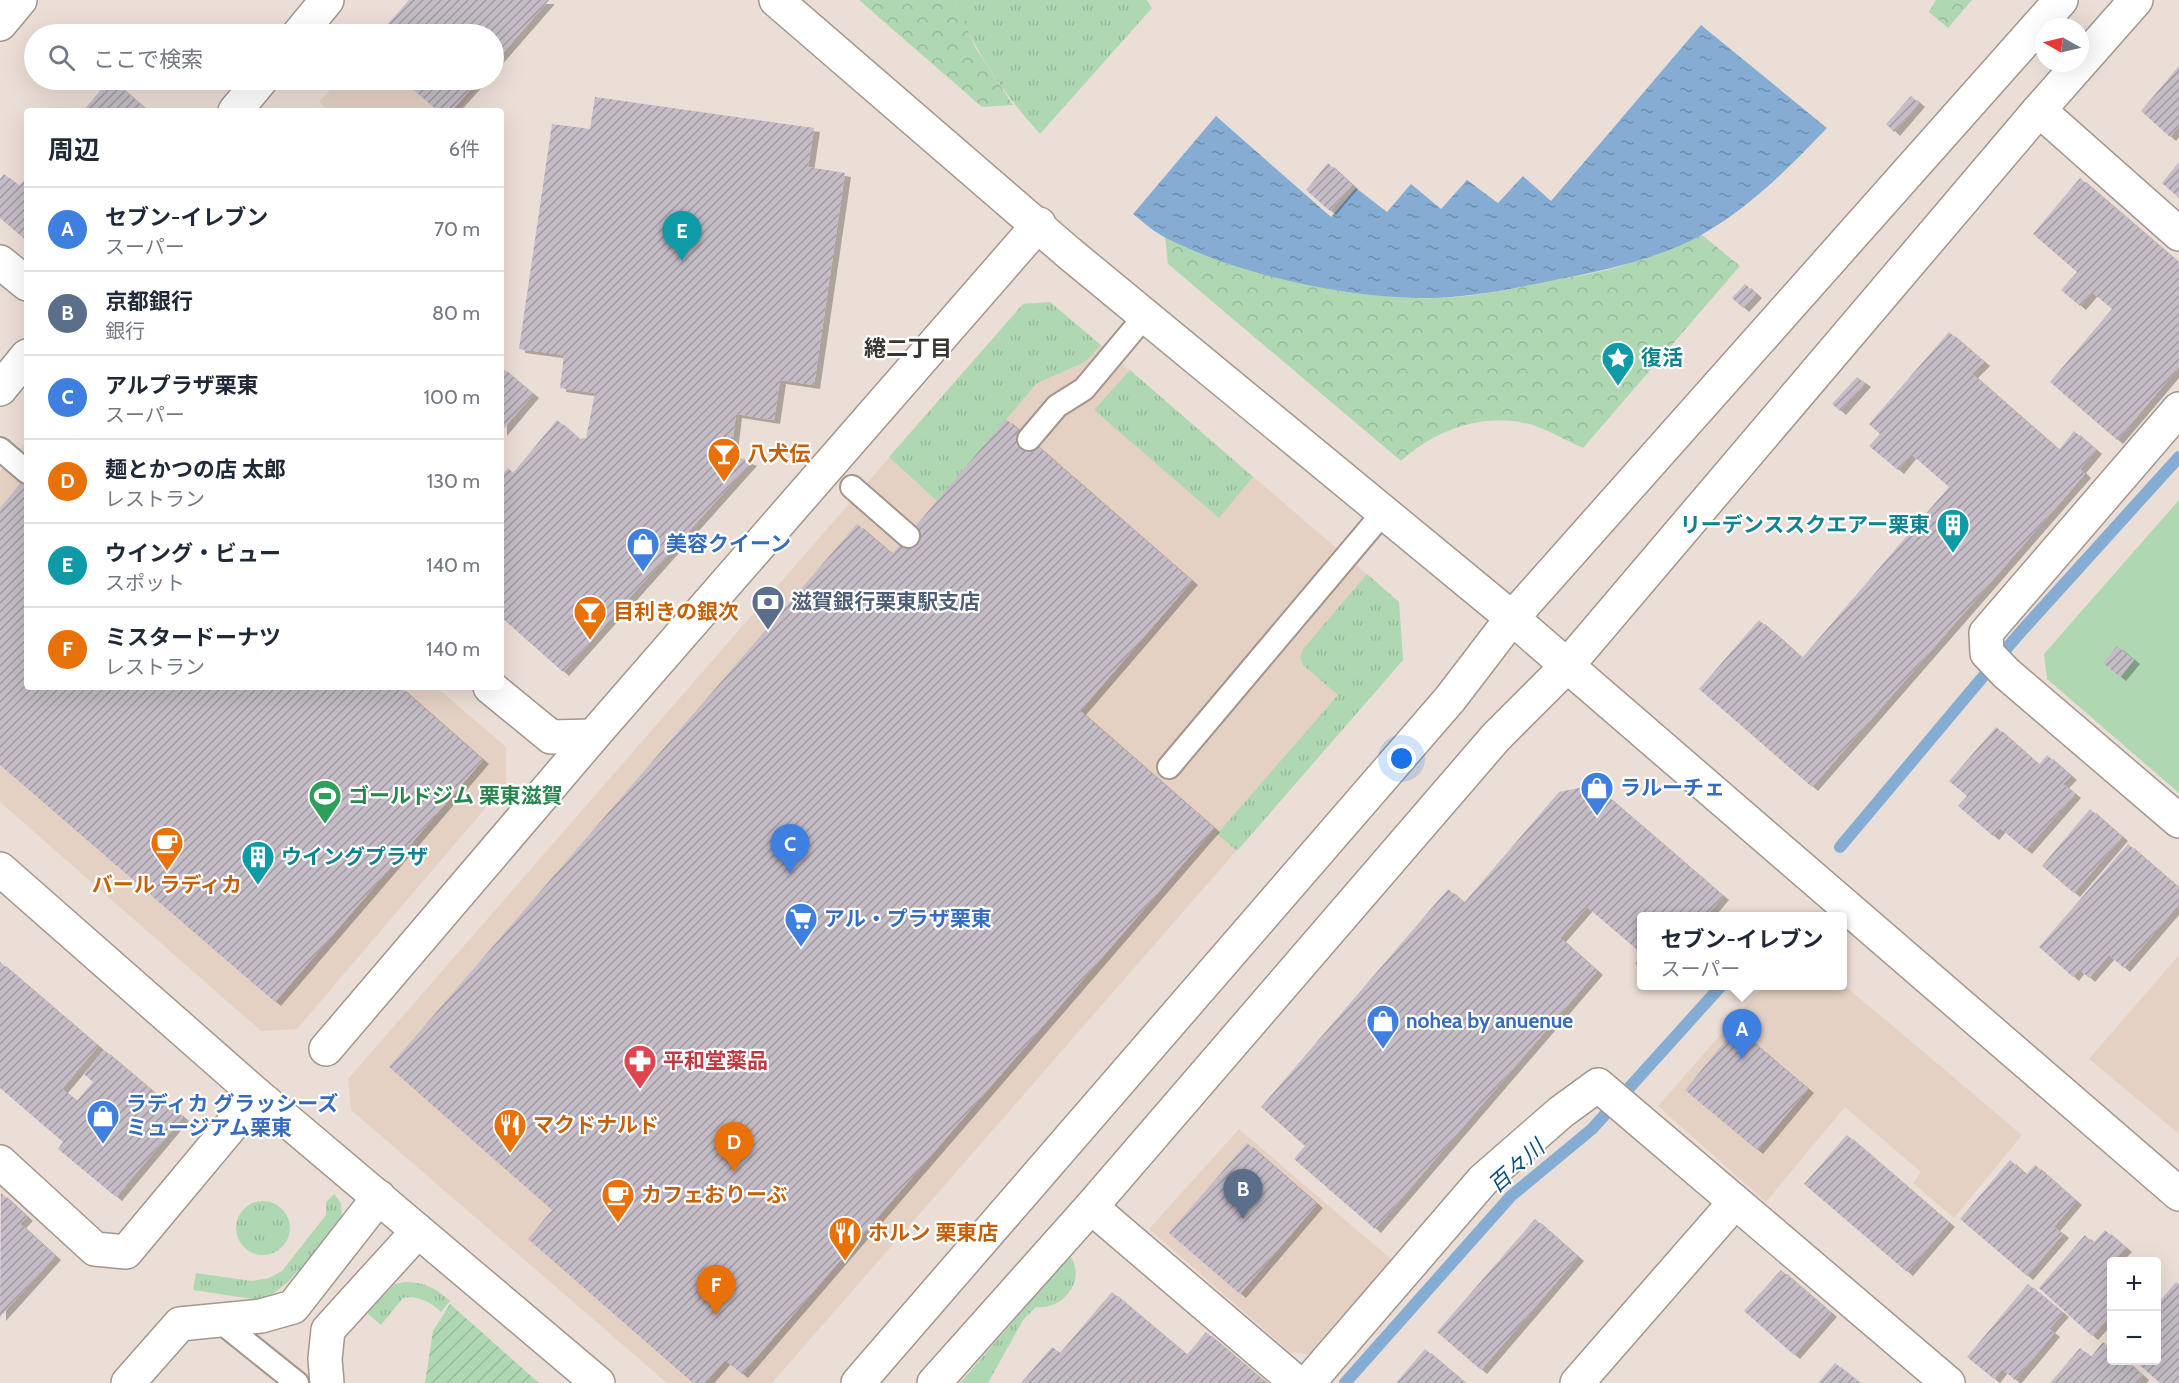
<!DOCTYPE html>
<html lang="ja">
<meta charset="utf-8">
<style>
:root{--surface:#fff;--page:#f2f2f3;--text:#1f2937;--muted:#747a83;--line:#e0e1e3;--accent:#d93025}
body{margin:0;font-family:Cabin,"Noto Sans JP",sans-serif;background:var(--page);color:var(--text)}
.controls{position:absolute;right:18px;bottom:18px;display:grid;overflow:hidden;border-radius:6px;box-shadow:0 6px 24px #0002}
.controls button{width:54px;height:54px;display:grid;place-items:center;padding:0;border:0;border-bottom:2px solid var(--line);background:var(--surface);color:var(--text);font:30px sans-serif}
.compass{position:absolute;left:2035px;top:18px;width:54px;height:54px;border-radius:50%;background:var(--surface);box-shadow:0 6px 24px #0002;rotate:278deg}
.you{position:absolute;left:1402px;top:759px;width:21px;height:21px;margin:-15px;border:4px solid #fff;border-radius:50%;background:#1a73e8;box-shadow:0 0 0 9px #1a73e833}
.badge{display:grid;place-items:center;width:39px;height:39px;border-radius:50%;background:var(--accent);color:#fff;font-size:20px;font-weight:700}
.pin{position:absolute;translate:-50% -50px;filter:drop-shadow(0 2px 3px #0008)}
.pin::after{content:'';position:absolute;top:32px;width:21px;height:18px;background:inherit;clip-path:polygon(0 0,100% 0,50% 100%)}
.popup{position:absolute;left:1637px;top:912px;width:210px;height:78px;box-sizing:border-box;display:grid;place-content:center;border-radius:6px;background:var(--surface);filter:drop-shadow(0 2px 4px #0005);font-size:20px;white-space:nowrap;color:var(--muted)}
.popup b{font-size:22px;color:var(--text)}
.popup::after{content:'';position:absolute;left:50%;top:100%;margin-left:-12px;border:12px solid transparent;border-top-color:var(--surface)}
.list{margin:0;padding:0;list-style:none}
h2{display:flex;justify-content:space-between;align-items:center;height:78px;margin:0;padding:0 24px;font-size:26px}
h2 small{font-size:20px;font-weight:400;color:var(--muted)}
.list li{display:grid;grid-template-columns:39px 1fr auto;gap:18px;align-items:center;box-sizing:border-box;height:84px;padding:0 24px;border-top:2px solid var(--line)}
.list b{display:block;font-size:22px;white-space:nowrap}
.list p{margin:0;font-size:20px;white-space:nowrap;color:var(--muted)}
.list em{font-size:20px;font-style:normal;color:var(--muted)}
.icon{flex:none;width:33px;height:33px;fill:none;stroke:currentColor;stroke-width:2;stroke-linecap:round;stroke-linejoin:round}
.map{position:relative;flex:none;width:2179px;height:1383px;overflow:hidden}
.search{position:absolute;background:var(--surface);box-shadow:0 6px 24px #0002;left:24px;top:24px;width:480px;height:66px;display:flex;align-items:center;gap:15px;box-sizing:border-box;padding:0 21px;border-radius:33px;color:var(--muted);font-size:22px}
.panel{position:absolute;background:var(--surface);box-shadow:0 6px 24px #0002;left:24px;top:108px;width:480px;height:582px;border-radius:6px}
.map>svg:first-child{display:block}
</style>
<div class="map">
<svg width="2179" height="1383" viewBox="0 0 2179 1383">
<defs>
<pattern id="grass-tufts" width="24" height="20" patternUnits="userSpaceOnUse" patternTransform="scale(1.5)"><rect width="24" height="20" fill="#afd8b2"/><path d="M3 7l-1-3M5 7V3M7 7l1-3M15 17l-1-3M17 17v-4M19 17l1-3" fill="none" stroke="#97ba9a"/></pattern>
<pattern id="forest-crowns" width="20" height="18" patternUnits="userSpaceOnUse" patternTransform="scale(1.5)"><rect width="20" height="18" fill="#afd8b2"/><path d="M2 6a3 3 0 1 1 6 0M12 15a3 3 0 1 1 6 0" fill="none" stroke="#97ba9a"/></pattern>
<pattern id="garden-furrows" width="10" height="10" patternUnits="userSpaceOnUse" patternTransform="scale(1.5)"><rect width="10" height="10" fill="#afd8b2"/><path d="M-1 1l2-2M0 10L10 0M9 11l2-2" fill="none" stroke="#97ba9a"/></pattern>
<pattern id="water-ripples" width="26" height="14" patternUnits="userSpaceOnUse" patternTransform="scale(1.5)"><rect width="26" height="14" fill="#85add3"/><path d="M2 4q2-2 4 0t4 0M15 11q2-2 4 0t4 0" fill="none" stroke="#6e8eac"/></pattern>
<pattern id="building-hatch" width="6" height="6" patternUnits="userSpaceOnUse" patternTransform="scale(1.5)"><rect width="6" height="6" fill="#c5bcc7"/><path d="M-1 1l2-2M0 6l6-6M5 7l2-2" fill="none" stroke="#a19aa2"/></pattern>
<filter id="shadow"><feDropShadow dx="6" dy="4" stdDeviation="0" flood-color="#0004"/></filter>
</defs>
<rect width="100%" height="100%" fill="#ebded6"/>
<path fill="#e5d1c4" d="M 339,80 L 485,80 L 457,111 L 329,111 L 319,102 Z
M 1050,302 L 1399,602 L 1403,660 L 772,1383 L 667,1383 L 351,1110 L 348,1079 L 1023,304 Z
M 27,440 L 27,687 L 436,687 L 506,747 L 506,784 L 297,1029 L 261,1031 L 0,802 L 0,472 Z
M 2179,955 L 2179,1134 L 2089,1059 Z
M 1843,984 L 2022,1135 L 1954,1218 L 1913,1183 L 1921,1172 L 1845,1107 L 1766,1202 L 1658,1106 L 1763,986 Z
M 1239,1129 L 1392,1260 L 1311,1355 L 1290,1352 L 1149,1229 Z"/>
<path fill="url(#grass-tufts)" d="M 955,0 L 1147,0 L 1152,8 L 1040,134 C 1004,94 973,50 955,0 Z
M 1050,302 L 1101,345 L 1085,362 L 1037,383 L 937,501 L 889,457 L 1023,304 Z
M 1130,370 L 1253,477 L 1219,518 L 1094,410 Z
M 1367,574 L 1399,602 L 1403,660 L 1237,851 L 1217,834 L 1338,695 L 1304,666 L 1300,658 L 1303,649 Z
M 334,1194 L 341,1203 L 342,1221 L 288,1282 L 269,1297 L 259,1300 L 193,1290 L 196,1273 L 252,1281 L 269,1278 L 282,1271 L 326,1215 L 326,1202 Z
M236 1228a27 27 0 1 1 54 0a27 27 0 1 1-54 0Z
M 1070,1256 C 1087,1280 1063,1310 1036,1307 L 1023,1320 L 988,1383 L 960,1383 Z
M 405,1282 C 424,1282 436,1288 450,1301 L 441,1312 C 431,1302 417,1295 403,1298 L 381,1325 L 367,1313 L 395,1284 Z"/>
<path fill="url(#forest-crowns)" d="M 859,0 L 955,0 L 975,47 L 1013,105 L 982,107 Z
M 1936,0 L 1972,0 L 1948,28 L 1929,12 Z
M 1702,235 L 1740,266 L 1583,448 C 1567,441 1550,431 1533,425 C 1486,411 1436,429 1401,461 L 1168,264 L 1165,237 C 1246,270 1327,294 1415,298 C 1461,300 1506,290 1550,281 C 1577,276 1605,272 1630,263 C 1654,255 1678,244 1702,235 Z"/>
<path fill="#afd8b2" d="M 2179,500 L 2179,793 L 2047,679 L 2044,654 Z"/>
<path fill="url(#garden-furrows)" d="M 450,1304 L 539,1383 L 425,1383 L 433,1331 Z"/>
<path fill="url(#water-ripples)" d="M 1701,25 L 1827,128 C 1789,168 1751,206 1703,234 C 1666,256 1607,270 1565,278 C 1516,288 1467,299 1416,298 C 1337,296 1237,274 1166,238 C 1154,232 1143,222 1133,214 L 1216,116 L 1331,217 L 1356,188 L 1387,212 L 1411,184 L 1441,209 L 1467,180 L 1498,203 L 1523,176 L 1551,201 Z"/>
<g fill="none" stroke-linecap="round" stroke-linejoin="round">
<path stroke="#85add3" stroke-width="12" d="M 1840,847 L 2018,635 L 2179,457
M 1345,1383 L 1511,1196 L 1592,1129 L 1721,986"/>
</g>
<path fill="url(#building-hatch)" filter="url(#shadow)" d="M 409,0 L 549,0 L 494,63 L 494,34 L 379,34 Z
M 2179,66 L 2179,126 L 2170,137 L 2141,111 Z
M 109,80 L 112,80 L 148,111 L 83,111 Z
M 402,80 L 479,80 L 451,111 L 438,111 Z
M 1911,96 L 1919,103 L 1894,132 L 1886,124 Z
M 595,97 L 814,128 L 808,167 L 845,173 L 814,385 L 780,380 L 774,420 L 736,414 L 731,454 L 751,462 L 563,672 L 501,617 L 501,476 L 508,468 L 513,473 L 557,420 L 579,439 L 586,438 L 595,393 L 560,388 L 564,355 L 519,349 L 552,124 L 590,129 Z
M 2179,162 L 2179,198 L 2162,183 Z
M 1328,163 L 1352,185 L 1330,211 L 1306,190 Z
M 4,174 L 19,186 L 27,177 L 27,241 L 0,218 L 0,179 Z
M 2080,178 L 2179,263 L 2179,367 L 2117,440 L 2050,382 L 2112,309 L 2092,292 L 2080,306 L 2061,290 L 2077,272 L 2033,234 Z
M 1745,284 L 1756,294 L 1743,308 L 1732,298 Z
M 1949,332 L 1984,362 L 1972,374 L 2059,450 L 2074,431 L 2096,450 L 2080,469 L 2085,474 L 1812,787 L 1699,689 L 1759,620 L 1802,658 L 1949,487 L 1911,454 L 1898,470 L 1869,446 L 1880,434 L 1869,424 Z
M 501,367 L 533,394 L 501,432 Z
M 1857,377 L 1865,383 L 1840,411 L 1832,404 Z
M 1006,419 L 1192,581 L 1080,711 L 1214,828 L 742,1374 L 725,1360 L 705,1383 L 693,1383 L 528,1239 L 552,1210 L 389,1067 L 857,524 L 892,554 Z
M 27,476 L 27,687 L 400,687 L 483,760 L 275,1002 L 0,765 L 0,508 Z
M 2117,646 L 2134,660 L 2120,677 L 2103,663 Z
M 1996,727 L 2039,765 L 2047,755 L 2071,776 L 2063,784 L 2075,794 L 2026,850 L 2000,828 L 1993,836 L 1958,806 L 1967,796 L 1949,781 Z
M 1594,785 L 1723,896 L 1706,916 L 1642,916 L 1642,954 L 1587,907 L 1560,938 L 1597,971 L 1375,1229 L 1294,1159 L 1305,1146 L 1261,1107 L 1448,889 L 1464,903 L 1559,792 Z
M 2090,809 L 2122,837 L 2074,893 L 2042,866 Z
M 2128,844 L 2179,888 L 2179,904 L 2124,968 L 2109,955 L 2089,978 L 2079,969 L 2073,977 L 2039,947 Z
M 1642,957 L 1642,968 L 1635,963 Z
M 0,962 L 98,1046 L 62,1089 L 77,1101 L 93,1082 L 84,1074 L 104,1050 L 183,1117 L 116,1197 L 58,1149 L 63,1142 L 0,1088 Z
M 1736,1028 L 1808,1089 L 1757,1150 L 1685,1090 Z
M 1847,1135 L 1949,1223 L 1907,1272 L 1804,1184 Z
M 1247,1143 L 1317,1204 L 1240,1294 L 1169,1233 Z
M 2010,1160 L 2026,1175 L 2035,1165 L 2076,1201 L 2054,1227 L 2063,1234 L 2027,1276 L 1960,1219 Z
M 1,1193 L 27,1217 L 20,1224 L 55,1256 L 0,1317 Z
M 1535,1219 L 1578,1257 L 1481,1370 L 1437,1332 Z
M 2105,1230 L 2126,1248 L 2116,1258 L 2120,1262 L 2112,1262 L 2112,1314 L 2092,1336 L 2039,1288 L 2085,1235 L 2093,1243 Z
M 1781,1270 L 1831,1313 L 1794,1355 L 1744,1311 Z
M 2176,1282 L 2179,1284 L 2179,1383 L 2160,1383 L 2134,1360 L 2156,1360 L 2156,1306 Z
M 2028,1284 L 2063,1313 L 2049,1329 L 2054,1333 L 2015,1380 L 2002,1369 L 1994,1379 L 1967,1357 Z
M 1112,1292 L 1187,1355 L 1206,1332 L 1265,1382 L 1021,1383 L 1052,1347 L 1060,1353 Z
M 2103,1342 L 2112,1349 L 2112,1360 L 2125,1360 L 2143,1376 L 2137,1383 L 2050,1383 L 2080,1348 L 2091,1357 Z
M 1425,1349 L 1465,1383 L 1396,1383 Z
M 1835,1363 L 1860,1383 L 1818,1383 Z"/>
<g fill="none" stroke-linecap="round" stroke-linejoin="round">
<g stroke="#a2968e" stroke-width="26">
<path id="service" d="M 1029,439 L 1057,406 L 1084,389 L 1145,316
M 0,449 L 27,472
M 852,487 L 908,536
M 1169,767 L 1383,513
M 221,1322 L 297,1383"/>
</g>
<g stroke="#a2968e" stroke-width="36">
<path id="pedestrian" d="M 326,1049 L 593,736"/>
</g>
<g stroke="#a2968e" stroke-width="36">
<path id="minor" d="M 0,24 L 20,0
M 2039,110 L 2179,234
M 0,262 L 27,284
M 2179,409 L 1986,633 L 1987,653 L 2006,673 L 2179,821
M 490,687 L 551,737 L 593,736 L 1039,224
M 0,1162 L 95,1249 L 126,1252 L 257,1095
M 1091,1207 L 1297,1383
M 128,1383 L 180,1324 L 261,1316 L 293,1307 L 379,1197
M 327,1383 L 325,1359 L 328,1330 L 418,1231
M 1308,1383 L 1483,1180 L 1561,1112 L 1598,1085 L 1948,1383
M 1577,1383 L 1735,1202"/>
</g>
<g stroke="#a2968e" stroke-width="36">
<path id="tertiary" d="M 776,0 L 1069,253 L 1512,618 L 2179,1194
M 299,34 L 327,0
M 235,111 L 261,80
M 0,389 L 27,356
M 0,869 L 257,1095 L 598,1383
M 858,1383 L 1450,699 L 1512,618 L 2061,0
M 934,1383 L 1091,1207 L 1496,737 L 1566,667 L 2039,110 L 2136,0"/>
</g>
<use href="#service" stroke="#fff" stroke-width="22"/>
<use href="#pedestrian" stroke="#fff" stroke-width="33"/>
<use href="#minor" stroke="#fff" stroke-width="33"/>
<use href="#tertiary" stroke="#fff" stroke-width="33"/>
</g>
<defs>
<g id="sight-pin" transform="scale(1.725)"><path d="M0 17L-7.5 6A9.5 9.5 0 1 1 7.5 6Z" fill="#0f9aa8" stroke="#fff"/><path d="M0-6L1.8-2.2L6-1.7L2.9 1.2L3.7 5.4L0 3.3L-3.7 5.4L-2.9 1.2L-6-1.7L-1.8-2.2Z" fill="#fff"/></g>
<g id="bar-pin" transform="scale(1.725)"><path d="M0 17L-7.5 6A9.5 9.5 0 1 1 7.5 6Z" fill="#e8710a" stroke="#fff"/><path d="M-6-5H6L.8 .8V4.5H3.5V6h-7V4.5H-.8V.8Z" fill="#fff"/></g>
<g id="building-pin" transform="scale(1.725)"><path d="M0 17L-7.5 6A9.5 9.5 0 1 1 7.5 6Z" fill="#0f9aa8" stroke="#fff"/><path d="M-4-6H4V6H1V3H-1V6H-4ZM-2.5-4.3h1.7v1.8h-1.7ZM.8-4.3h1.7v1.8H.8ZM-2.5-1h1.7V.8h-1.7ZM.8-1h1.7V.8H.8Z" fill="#fff"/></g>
<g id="shop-pin" transform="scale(1.725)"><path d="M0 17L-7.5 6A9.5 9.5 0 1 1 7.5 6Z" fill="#3f7fe0" stroke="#fff"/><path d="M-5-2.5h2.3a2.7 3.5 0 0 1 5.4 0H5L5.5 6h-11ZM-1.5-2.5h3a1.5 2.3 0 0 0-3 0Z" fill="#fff"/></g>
<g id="bank-pin" transform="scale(1.725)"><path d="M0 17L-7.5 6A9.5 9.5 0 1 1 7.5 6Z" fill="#5c6f8a" stroke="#fff"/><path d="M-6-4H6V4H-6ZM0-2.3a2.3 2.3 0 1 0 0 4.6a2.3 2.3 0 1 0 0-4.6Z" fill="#fff"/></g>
<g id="stadium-pin" transform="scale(1.725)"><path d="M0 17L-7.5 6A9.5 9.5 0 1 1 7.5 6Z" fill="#2e9e5b" stroke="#fff"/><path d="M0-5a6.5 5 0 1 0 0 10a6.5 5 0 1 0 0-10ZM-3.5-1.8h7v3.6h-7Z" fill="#fff"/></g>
<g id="cafe-pin" transform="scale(1.725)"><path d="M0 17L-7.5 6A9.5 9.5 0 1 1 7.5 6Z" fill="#e8710a" stroke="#fff"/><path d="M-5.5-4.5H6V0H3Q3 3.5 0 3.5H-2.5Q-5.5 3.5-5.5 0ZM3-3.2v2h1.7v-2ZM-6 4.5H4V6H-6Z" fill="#fff"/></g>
<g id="supermarket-pin" transform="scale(1.725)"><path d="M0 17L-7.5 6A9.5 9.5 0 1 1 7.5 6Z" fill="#3f7fe0" stroke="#fff"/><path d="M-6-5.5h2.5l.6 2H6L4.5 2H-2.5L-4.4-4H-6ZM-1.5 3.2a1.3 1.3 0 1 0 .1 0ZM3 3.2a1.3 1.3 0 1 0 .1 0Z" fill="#fff"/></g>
<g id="pharmacy-pin" transform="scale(1.725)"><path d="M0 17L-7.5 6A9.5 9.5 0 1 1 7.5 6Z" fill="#e0444e" stroke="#fff"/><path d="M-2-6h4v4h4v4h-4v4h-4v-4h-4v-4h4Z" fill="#fff"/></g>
<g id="restaurant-pin" transform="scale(1.725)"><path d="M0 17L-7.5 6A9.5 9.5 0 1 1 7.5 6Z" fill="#e8710a" stroke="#fff"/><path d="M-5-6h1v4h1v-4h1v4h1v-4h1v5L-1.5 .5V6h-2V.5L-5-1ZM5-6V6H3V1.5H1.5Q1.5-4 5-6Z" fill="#fff"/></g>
</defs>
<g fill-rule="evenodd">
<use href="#sight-pin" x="1618" y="358"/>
<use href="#bar-pin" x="724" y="454"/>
<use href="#building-pin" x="1953" y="525"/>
<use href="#shop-pin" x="643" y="544"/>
<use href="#bank-pin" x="768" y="602"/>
<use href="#bar-pin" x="590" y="612"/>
<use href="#shop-pin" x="1597" y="788"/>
<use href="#stadium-pin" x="325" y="796"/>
<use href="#cafe-pin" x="167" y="843"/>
<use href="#building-pin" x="258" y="857"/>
<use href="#supermarket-pin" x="801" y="919"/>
<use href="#shop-pin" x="1383" y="1021"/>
<use href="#pharmacy-pin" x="640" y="1061"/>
<use href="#shop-pin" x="103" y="1116"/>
<use href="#restaurant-pin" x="510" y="1125"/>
<use href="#cafe-pin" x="618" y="1195"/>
<use href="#restaurant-pin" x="845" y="1233"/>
</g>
<g text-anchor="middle" stroke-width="4.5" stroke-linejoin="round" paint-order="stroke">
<g font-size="21" font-weight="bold" fill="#0d838f" stroke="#fff" text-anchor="start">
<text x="1641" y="365">復活</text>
<text x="1930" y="532" text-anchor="end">リーデンススクエアー栗東</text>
<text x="281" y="864">ウイングプラザ</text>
</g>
<g font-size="21" font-weight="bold" fill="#c56008" stroke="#fff" text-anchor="start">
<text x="747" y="461">八犬伝</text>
<text x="613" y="619">目利きの銀次</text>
<text x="167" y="892" text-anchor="middle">バール ラディカ</text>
<text x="533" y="1132">マクドナルド</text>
<text x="641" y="1202">カフェおりーぶ</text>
<text x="868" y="1240">ホルン 栗東店</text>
</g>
<g font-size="21" font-weight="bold" fill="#366cbe" stroke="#fff" text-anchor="start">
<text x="666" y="551">美容クイーン</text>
<text x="1620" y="795">ラルーチェ</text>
<text x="824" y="926">アル・プラザ栗東</text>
<text x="1406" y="1028">nohea by anuenue</text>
<text x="126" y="1111">ラディカ グラッシーズ<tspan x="126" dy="24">ミュージアム栗東</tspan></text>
</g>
<g font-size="21" font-weight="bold" fill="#4e5e75" stroke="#fff" text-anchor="start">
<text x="791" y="609">滋賀銀行栗東駅支店</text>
</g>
<g font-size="21" font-weight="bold" fill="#27864d" stroke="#fff" text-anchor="start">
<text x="348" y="803">ゴールドジム 栗東滋賀</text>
</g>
<g font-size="21" font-weight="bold" fill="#be3a42" stroke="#fff" text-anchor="start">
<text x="663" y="1068">平和堂薬品</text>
</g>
<g font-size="22" font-weight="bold" fill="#3a3531" stroke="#fff">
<text x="908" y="356">綣二丁目</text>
</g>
<g font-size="22" font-style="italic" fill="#0d4e7e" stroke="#fff">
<text transform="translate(1516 1166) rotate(-42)" y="8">百々川</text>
</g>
</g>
</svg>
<div class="controls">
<button>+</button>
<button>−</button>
</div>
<svg class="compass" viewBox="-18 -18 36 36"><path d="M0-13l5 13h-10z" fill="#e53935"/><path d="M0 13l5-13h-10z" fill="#747a83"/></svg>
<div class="you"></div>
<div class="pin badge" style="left:1742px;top:1059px;background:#3f7fe0">A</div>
<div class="popup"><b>セブン-イレブン</b>スーパー</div>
<div class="pin badge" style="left:1243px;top:1219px;background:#5c6f8a">B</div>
<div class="pin badge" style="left:790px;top:874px;background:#3f7fe0">C</div>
<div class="pin badge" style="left:734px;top:1172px;background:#e8710a">D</div>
<div class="pin badge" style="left:682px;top:261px;background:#0f9aa8">E</div>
<div class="pin badge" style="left:716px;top:1315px;background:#e8710a">F</div>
<div class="search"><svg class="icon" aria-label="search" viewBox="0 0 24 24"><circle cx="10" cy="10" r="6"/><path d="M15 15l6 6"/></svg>ここで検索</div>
<section class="panel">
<h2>周辺<small>6件</small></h2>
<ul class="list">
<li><span class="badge" style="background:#3f7fe0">A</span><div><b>セブン-イレブン</b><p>スーパー</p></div><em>70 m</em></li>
<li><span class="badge" style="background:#5c6f8a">B</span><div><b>京都銀行</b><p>銀行</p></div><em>80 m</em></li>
<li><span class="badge" style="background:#3f7fe0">C</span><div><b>アルプラザ栗東</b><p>スーパー</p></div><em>100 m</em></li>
<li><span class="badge" style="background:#e8710a">D</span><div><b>麺とかつの店 太郎</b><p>レストラン</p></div><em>130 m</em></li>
<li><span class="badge" style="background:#0f9aa8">E</span><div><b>ウイング・ビュー</b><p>スポット</p></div><em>140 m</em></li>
<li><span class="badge" style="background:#e8710a">F</span><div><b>ミスタードーナツ</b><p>レストラン</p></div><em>140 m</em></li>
</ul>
</section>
</div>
